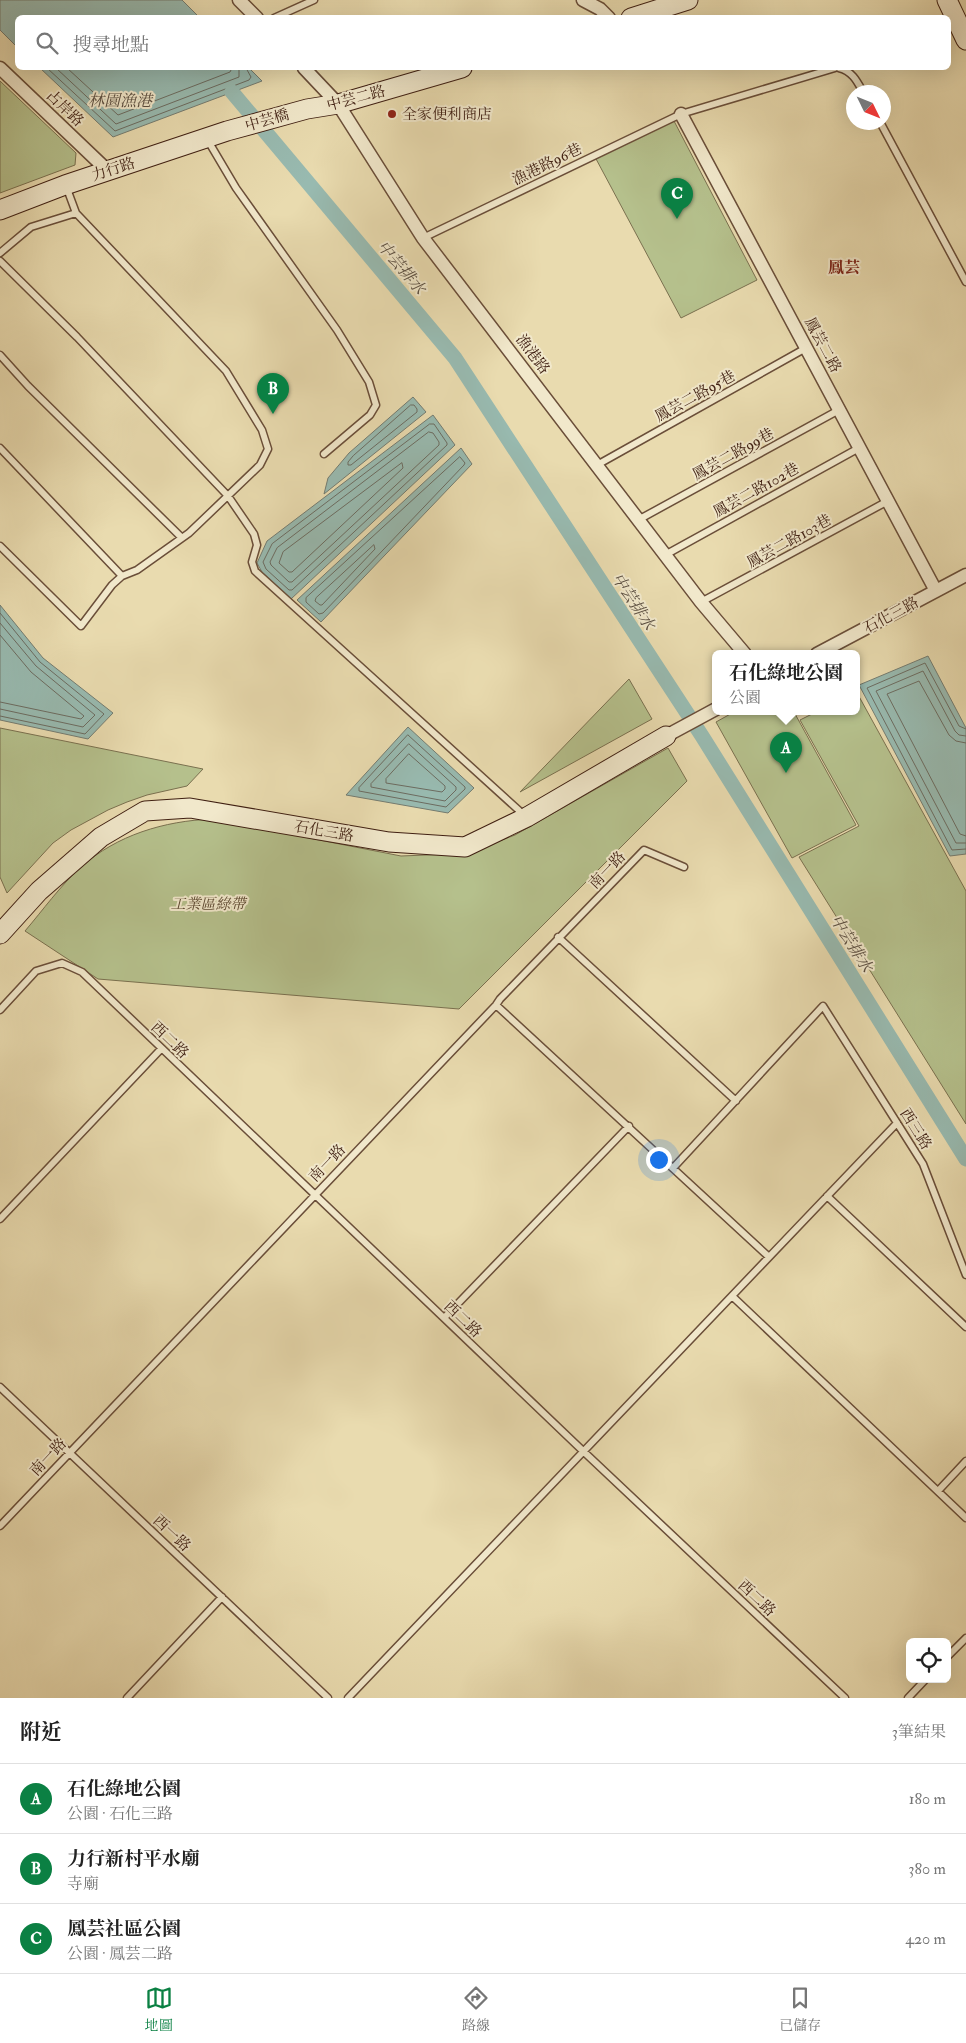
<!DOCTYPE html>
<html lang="zh-TW">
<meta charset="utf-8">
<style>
:root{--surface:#fff;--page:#f2f2f2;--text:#222;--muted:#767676;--line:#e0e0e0;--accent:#0b8043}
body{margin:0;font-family:"IM FELL Double Pica","Noto Serif TC",serif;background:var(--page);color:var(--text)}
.controls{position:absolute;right:15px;bottom:15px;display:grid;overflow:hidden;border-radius:8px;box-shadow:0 5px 20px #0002}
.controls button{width:45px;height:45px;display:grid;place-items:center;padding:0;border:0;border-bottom:1px solid var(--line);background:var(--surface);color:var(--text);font:25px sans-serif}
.compass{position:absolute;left:846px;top:85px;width:45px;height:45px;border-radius:50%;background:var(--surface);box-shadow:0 5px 20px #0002;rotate:133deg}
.you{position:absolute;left:658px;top:1159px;width:18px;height:18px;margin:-12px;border:4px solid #fff;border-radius:50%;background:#1a73e8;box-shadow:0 0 0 8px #1a73e833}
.badge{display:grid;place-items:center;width:32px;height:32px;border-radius:50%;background:var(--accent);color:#fff;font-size:16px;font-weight:700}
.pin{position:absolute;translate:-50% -41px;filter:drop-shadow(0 1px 2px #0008)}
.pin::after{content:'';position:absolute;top:26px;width:18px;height:15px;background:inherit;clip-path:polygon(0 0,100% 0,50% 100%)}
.popup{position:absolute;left:712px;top:650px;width:148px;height:65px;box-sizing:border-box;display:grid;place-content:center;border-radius:8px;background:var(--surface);filter:drop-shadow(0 1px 4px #0005);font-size:16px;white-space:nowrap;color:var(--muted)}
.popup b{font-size:19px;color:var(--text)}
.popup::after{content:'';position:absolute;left:50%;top:100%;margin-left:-10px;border:10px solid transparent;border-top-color:var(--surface)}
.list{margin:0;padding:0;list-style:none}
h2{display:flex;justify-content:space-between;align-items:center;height:65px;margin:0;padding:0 20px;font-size:21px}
h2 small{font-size:16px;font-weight:400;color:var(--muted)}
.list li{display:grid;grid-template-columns:32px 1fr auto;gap:15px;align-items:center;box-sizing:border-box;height:70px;padding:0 20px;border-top:1px solid var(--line)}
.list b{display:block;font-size:19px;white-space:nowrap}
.list p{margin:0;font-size:16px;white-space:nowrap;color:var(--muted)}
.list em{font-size:16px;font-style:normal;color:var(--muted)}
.icon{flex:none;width:28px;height:28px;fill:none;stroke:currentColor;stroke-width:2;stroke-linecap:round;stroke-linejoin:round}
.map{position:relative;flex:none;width:966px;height:1698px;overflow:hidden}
.search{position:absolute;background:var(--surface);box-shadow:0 5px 20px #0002;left:15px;right:15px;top:15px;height:55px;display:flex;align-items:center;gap:12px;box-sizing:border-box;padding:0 18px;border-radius:8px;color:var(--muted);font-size:19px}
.sheet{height:275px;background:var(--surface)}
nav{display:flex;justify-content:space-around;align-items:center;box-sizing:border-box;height:70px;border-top:1px solid var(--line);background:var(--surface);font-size:14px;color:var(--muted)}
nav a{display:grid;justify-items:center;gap:2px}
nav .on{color:var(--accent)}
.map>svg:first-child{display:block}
</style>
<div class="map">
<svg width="966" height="1698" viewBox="0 0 966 1698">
<rect width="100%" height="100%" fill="#e9dbaf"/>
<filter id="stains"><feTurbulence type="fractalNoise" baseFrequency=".004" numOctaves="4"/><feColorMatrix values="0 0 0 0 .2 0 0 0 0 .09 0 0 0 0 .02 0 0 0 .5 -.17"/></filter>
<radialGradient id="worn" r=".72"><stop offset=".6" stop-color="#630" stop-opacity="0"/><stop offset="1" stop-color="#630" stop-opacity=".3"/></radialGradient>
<path fill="#b5c08c" stroke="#7a704f" d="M 0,81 L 76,153 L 75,165 L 0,193 Z
M 674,121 L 757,280 L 681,318 L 595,157 Z
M 629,679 L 652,719 L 520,792 Z
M 856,691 L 966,891 L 966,1124 L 799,857 L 859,826 L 800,720 L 816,712 L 856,712 Z
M 734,712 L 794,712 L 856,825 L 792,858 L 716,722 Z
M 0,728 L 203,769 L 187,786 L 147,795 L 127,802 L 108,810 L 71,830 L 53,843 L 7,893 L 0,877 Z
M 668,748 L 687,781 L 459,1009 L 98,979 L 25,931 C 43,910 60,886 81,867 C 117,835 164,821 212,819 L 401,856 L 451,854 L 494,843 L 515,835 Z"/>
<path fill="#98bab0" stroke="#747c71" d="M 0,0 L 182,0 L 199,17 L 18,18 L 17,47 L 0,30 Z
M 40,68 L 249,68 L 262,81 L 113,137 Z
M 413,397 L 426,412 L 324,494 L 328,478 L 349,453 Z
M 433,415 L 455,445 L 291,599 L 262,572 L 257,563 L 267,541 Z
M 461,448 L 472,464 L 321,622 L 297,600 Z
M 0,605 L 43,658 L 113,713 L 88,739 L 0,720 Z
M 928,656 L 966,728 L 966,854 L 950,856 L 859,685 Z
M 408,727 L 474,788 L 448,813 L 346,795 Z"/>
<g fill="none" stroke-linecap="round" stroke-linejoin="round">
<path stroke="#6c6c61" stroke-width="1" d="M 47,68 L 115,131 L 249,80 L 251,77 L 246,68
M 56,68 L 116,124 L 239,77 L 239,68
M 67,68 L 118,115 L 230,72 L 232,68
M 411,405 L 414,405 L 417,409 L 417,412 L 351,465 L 348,465 L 348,462 L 353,456 Z
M 430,424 L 434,424 L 447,443 L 447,445 L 292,590 L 289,590 L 266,569 L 263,562 L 272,544 Z
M 429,432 L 433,433 L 439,442 L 439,445 L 292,582 L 289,582 L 271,565 L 270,562 L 277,548 Z
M 460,457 L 465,463 L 464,465 L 323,613 L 319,614 L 306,602 L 306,598 Z
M 402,463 L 403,468 L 292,572 L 289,572 L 279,563 L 283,552 Z
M 374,545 L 375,549 L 322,605 L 320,605 L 315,601 L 316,598 Z
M 0,613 L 40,662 L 104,714 L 85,734 L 0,716
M 0,623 L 36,666 L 95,715 L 83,727 L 0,709
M 0,635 L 31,672 L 84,716 L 81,719 L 0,702
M 966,729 L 959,726 L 925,663 L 867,688 L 952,850 L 966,849
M 408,735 L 465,787 L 465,789 L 446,807 L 359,791 L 359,788 Z
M 966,736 L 959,735 L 955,731 L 923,671 L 876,691 L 956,843 L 966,843
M 966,743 L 956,741 L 949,735 L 919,681 L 887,694 L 960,834 L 966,836
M 409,744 L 456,787 L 456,790 L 445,801 L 371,787 L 371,784 Z
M 409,754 L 445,786 L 445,789 L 442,792 L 386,783 L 386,779 Z"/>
<path stroke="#98bab0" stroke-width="15" d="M 232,92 L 455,358 L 702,736 L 966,1159"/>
<g stroke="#6a4e39" stroke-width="9">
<path id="lane" d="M 274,18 L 314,0
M 839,68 C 852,71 857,81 863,92
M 880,122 L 966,282
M 207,139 L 236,188 L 337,330 L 369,382 L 376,405 L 370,415 L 324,454
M 423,238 L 681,114 L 835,68
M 0,253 L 31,227 L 76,213
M 0,261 L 77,337 L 228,496 L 254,534 L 257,545 L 252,562 L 255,571 L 524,815
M 0,355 L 28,386 L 181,537
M 0,448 L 122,576
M 597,465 L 806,348
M 638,520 L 839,410
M 0,546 L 81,626 L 112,585 L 122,576 L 137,570 L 189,533 L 260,465 L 268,449 L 262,430 L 226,371 L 76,213 L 66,186
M 665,555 L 859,448
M 701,602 L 888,501
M 558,937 L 736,1101
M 496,1005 L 769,1257
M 0,1010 L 36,971 L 62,963 L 82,972 L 583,1451 L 845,1698
M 674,1167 L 823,1006 L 923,1164 L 966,1275
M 827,1196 L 966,1327
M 0,1219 L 161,1049
M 732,1296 L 966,1518
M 444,1318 L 629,1126
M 0,1387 L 328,1698
M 938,1491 L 966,1461
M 0,1526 L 496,1005 L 500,999 L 644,850 L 684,867
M 947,1657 L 966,1638
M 127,1698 L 222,1597
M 348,1698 L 897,1123
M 908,1698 L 926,1679"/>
</g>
<g stroke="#6a4e39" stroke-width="15">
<path id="street" d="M 239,0 L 257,18
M 583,0 L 600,9 L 609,18
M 0,68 L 108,171
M 304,68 L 338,104 L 423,238 L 701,602 L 745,654
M 681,114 L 936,591
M 817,654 L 966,575
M 666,736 L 716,709"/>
</g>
<g stroke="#3f1f12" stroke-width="21">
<path id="secondary" d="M 947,0 L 966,40
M 631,18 L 688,0
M 0,210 L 65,185 L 227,131 L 307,109 L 338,104 L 462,68
M 0,934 L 39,891 L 101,837 L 145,811 L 190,808 L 389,842 L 465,847 L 527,817 L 666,736"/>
</g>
<use href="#lane" stroke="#f1e8cb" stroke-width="6"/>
<use href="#street" stroke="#f1e8cb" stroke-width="12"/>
<use href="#secondary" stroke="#f1e8cb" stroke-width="19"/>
</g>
<circle fill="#8f2418" stroke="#f1e8cb" stroke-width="2" cx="392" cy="114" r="5"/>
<g text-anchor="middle" stroke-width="4" stroke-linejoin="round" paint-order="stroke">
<g font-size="15" fill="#3f1f12" stroke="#f1e8cb">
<text transform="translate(356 98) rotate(-15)" y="5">中芸二路</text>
<text transform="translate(65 108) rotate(44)" y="5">占岸路</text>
<text transform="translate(267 120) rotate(-16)" y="5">中芸橋</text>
<text transform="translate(547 164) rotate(-26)" y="5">漁港路96巷</text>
<text transform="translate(113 169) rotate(-18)" y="5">力行路</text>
<text transform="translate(823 345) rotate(62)" y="5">鳳芸二路</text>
<text transform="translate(533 354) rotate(53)" y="5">漁港路</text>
<text transform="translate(695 396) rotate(-29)" y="5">鳳芸二路95巷</text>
<text transform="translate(733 454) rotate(-29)" y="5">鳳芸二路99巷</text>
<text transform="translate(756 490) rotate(-29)" y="5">鳳芸二路102巷</text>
<text transform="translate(789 541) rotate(-29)" y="5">鳳芸二路103巷</text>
<text transform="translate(891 615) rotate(-28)" y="5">石化三路</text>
<text transform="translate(324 831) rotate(10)" y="5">石化三路</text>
<text transform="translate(607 870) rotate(-46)" y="5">南一路</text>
<text transform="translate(170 1040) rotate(44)" y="5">西二路</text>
<text transform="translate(916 1129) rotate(58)" y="5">西三路</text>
<text transform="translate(327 1163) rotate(-46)" y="5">南一路</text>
<text transform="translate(463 1319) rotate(44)" y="5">西二路</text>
<text transform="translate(48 1457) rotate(-47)" y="5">南一路</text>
<text transform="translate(172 1533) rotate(43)" y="5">西一路</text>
<text transform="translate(757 1598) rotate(43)" y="5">西二路</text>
</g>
<g font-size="15" fill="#3f1f12" stroke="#f1e8cb" text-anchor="start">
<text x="402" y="119">全家便利商店</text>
</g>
<g font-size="15" font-style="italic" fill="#5c4730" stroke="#f1e8cb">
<text x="208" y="909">工業區綠帶</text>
</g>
<g font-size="16" font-style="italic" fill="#5a4e41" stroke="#f1e8cb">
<text x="120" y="106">林園漁港</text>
<text transform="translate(402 267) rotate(50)" y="6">中芸排水</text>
<text transform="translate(634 601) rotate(57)" y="6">中芸排水</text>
<text transform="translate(852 943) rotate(58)" y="6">中芸排水</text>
</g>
<g font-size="16" font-weight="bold" fill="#7a1f14" stroke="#f1e8cb">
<text x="844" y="273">鳳芸</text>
</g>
</g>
<rect width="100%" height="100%" filter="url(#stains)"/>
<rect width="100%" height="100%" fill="url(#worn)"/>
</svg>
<div class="controls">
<button><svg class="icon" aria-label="locate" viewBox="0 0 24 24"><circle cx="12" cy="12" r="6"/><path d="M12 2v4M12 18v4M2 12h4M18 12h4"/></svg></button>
</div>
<svg class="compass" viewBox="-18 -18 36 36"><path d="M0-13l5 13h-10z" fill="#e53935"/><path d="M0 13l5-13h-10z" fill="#767676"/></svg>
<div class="you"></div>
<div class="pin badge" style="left:786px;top:773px">A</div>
<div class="popup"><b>石化綠地公園</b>公園</div>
<div class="pin badge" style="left:273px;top:414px">B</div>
<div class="pin badge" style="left:677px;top:219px">C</div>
<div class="search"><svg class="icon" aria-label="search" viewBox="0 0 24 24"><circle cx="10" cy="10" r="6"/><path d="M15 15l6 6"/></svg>搜尋地點</div>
</div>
<section class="sheet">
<h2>附近<small>3筆結果</small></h2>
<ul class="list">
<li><span class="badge">A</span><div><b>石化綠地公園</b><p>公園 · 石化三路</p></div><em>180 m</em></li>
<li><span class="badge">B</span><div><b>力行新村平水廟</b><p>寺廟</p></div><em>380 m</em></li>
<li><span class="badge">C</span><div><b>鳳芸社區公園</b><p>公園 · 鳳芸二路</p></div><em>420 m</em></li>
</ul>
</section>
<nav>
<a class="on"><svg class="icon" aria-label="map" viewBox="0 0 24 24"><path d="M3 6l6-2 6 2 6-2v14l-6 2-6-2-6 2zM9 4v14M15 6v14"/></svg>地圖</a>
<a><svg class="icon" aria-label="directions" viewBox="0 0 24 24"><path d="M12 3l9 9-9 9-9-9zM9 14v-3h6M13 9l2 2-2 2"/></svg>路線</a>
<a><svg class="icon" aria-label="saved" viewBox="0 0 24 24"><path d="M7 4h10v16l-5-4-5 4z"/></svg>已儲存</a>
</nav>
